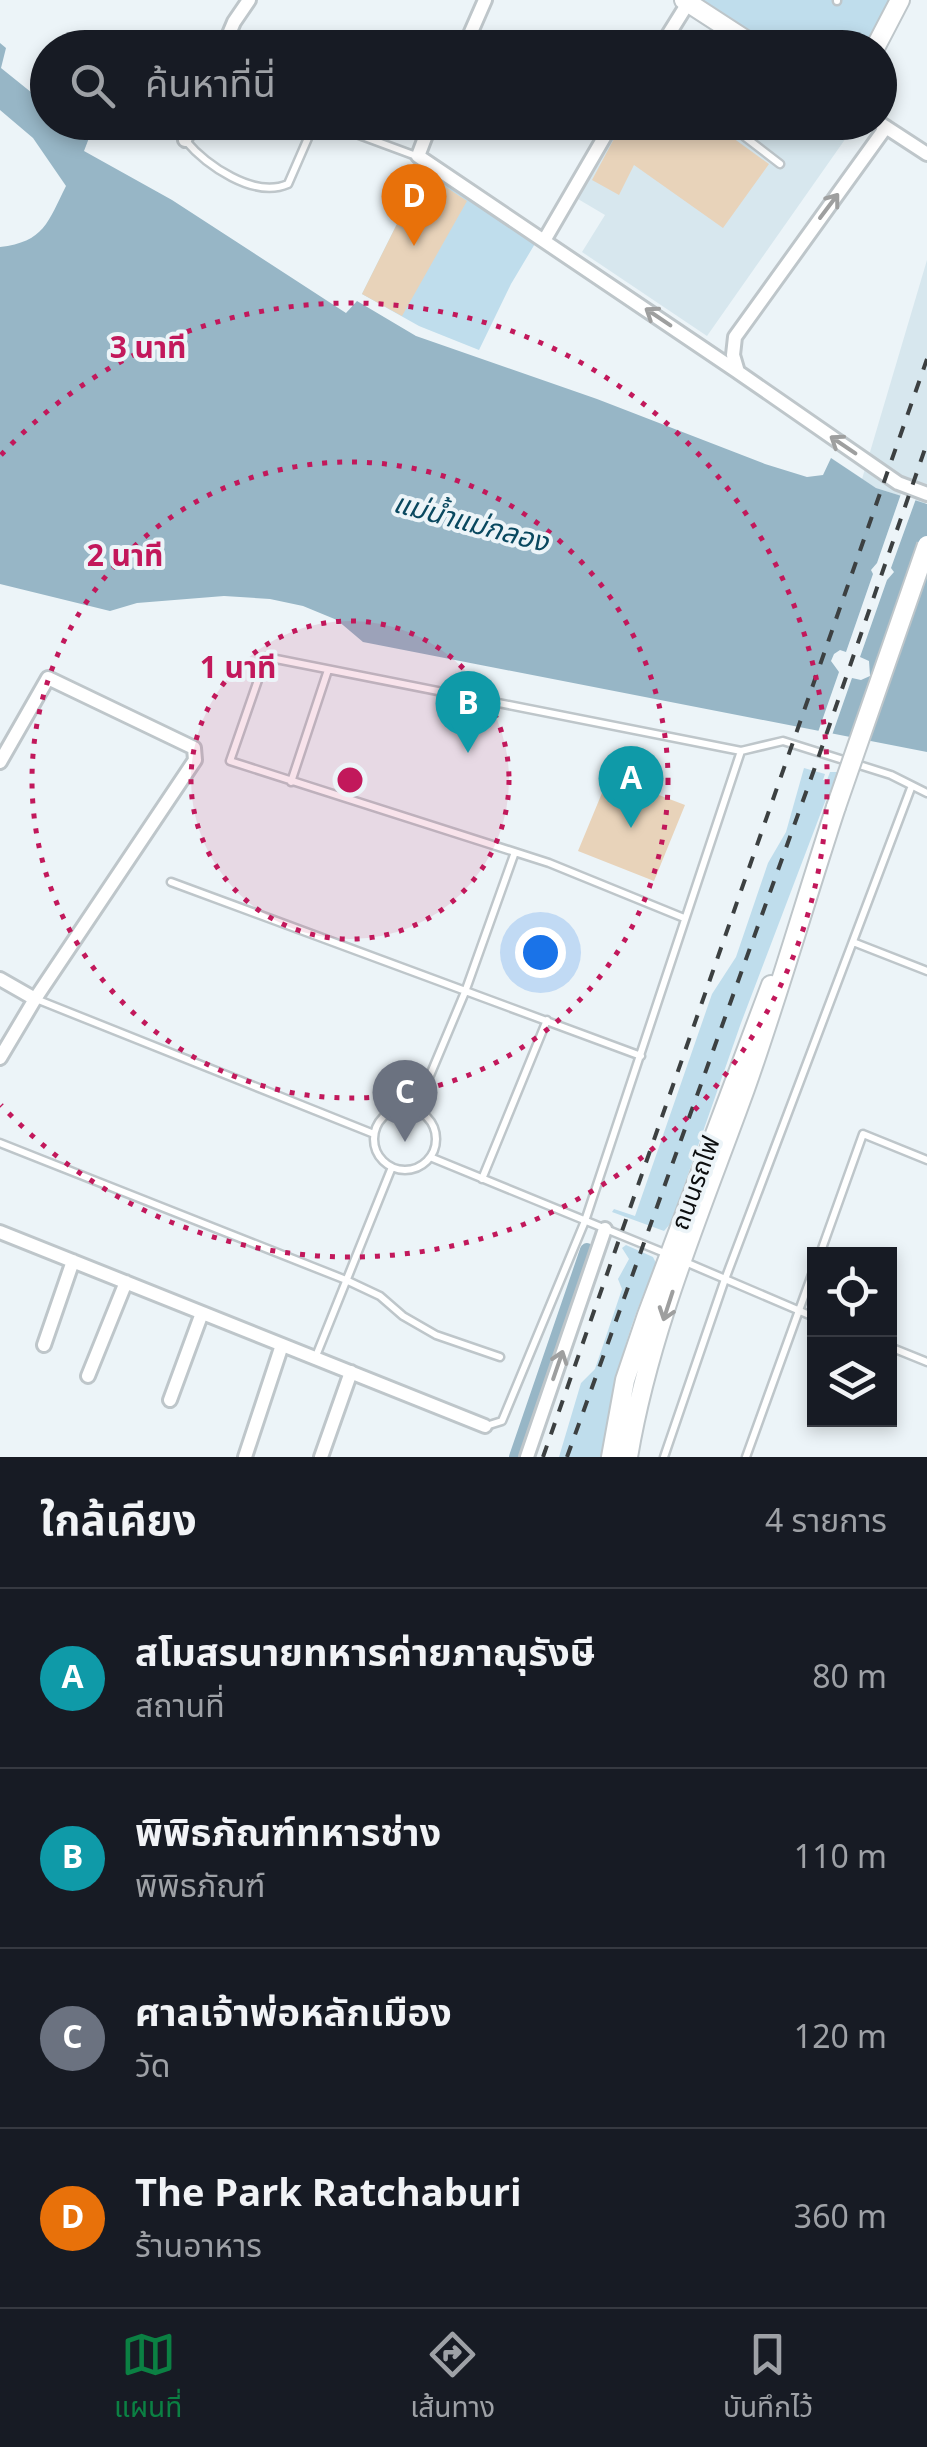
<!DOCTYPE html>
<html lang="th">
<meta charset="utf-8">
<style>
:root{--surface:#171b24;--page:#20242c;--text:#f1f3f6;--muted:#9ea1a6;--line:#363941;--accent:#0b8043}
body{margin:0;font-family:Georgia,"Noto Sans Thai",serif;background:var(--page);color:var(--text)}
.controls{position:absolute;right:30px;bottom:30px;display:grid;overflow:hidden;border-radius:0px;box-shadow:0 5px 15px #0003}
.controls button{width:90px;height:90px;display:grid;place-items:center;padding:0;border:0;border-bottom:2px solid var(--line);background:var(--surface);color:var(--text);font:50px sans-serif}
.you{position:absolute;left:540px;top:952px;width:35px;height:35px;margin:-25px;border:8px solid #fff;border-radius:50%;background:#1a73e8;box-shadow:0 0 0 15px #1a73e833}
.badge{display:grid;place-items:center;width:65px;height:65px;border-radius:50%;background:var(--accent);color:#fff;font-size:32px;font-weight:700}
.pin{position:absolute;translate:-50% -82px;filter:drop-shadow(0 2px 5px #0008)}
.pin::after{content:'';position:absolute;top:52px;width:35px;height:30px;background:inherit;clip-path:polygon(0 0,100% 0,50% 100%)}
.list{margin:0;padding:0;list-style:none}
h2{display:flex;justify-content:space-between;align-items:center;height:130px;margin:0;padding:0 40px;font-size:42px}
h2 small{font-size:32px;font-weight:400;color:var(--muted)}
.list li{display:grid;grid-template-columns:65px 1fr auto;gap:30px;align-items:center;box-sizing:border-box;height:180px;padding:0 40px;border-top:2px solid var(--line)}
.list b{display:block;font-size:38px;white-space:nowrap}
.list p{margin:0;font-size:32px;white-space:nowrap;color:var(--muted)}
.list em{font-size:32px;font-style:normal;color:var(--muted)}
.icon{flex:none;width:55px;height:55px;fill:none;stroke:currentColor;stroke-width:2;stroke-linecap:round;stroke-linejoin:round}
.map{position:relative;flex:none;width:927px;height:1457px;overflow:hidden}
.search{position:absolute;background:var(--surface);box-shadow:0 5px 15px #0003;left:30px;right:30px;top:30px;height:110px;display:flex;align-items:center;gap:25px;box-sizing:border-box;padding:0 35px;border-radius:55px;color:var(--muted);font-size:38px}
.sheet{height:850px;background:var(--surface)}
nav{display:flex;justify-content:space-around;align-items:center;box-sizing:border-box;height:140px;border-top:2px solid var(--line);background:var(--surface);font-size:28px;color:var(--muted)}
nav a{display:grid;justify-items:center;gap:5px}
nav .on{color:var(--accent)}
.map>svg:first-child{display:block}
</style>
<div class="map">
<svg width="927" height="1457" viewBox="0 0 927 1457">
<rect width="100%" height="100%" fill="#ecf4f8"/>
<path fill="#d7e7ee" d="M 844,122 L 853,128 L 707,336 L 582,252 L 605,215 L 578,199 L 620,123 Z
M 927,260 L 927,498 L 925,504 L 876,488 L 862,479 Z"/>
<path fill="#bfddec" d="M 686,0 L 894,0 L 872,48 L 760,47 Z
M 425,168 L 536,242 L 511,284 L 479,350 L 419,326 L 362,294 Z
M 804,768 L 825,774 L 823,780 L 827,780 L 830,772 L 841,772 L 832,793 L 828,794 L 741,1023 L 671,1223 L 664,1231 L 612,1212 L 614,1209 L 635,1216 L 712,994 L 736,957 L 768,863 L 786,832 Z
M 626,1245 L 653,1257 L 657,1265 C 627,1324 611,1392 603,1457 L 559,1457 L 581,1383 L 595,1369 L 622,1289 L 618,1279 L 629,1259 L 622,1248 Z"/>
<path fill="#97b6c6" d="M 0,43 L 6,48 L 1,68 L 47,105 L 48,122 L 69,123 L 89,138 L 84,151 L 172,200 L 346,313 L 357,301 L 416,336 L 597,399 L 765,464 L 807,477 L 823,475 L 831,458 L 876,488 L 927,504 L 927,752 L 363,642 L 337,620 L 303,606 L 270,599 L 224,596 L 137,603 L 110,611 L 0,584 L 0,247 C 44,242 48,222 66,186 L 33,138 L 0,110 Z"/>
<path fill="#ecf4f8" d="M 902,491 L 917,496 L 891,568 L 894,572 L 887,580 L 860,657 L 869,661 L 870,676 L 861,680 L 852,678 L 831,738 L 817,735 L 839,672 L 831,661 L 834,654 L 840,650 L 846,652 L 873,574 L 871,570 L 877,563 Z"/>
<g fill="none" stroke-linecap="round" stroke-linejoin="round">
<path stroke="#97b6c6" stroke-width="14" d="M 516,1457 L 587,1250"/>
</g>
<path fill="#e8d3ba" d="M 623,122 L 648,134 L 656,122 L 711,122 L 769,164 L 723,228 L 634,165 L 619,195 L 592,180 Z
M 423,172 L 467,201 L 402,316 L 362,294 Z
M 609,776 L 685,805 L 654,881 L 578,851 Z"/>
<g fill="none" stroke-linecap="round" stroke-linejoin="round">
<g stroke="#bec6ca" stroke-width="11">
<path id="service" d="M 837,1 L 837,0
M 324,122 L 416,156
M 756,122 L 745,137 L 780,164
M 185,140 C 206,165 254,199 288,184 L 315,122
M 291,782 L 328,670
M 171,882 L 641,1056
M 684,918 L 549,863 L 230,761 L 266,657 L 741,751 L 783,741 L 891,775 L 927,793
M 853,942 L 927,971
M 36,999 L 374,1134
M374 1139a31 31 0 1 1 62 0a31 31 0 1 1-62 0Z
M 415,1111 L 465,992 L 515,852
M 0,1143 L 346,1280 L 380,1296 L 403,1316 L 436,1335 L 500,1357
M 430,1157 L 667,1254
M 482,1179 L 547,1020
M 820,1254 L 863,1134 L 927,1160
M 683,1261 L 814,1317
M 890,1347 L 927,1362
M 316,1356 L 392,1167
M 486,1426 L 502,1421 L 585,1221 L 741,751
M 664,1457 L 724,1282 L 911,788
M 746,1457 L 814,1269"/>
</g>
<g stroke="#bec6ca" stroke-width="18">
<path id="minor" d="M 223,48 L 234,22 L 249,0
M 464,48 L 485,0
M 660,48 L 688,3
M 431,122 L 418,156 L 738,372
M 878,122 L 927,154
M 886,127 L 735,337 L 733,355 L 738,372 L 898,483 L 927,494
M 185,140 L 192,122
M 545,239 L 613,122
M 0,762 L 48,678 L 194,748 L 195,760 L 35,999 L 0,1058
M 0,979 L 35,999
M 0,1232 L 485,1426
M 44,1345 L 73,1261
M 88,1376 L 126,1282
M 170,1400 L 202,1313
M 245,1457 L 282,1345
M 321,1457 L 351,1372
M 527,1457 L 605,1229"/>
</g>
<g stroke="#bec6ca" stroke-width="22">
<path id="secondary" d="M 684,0 L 758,48
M 875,48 L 900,0
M 611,1457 L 625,1380 L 647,1315 L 771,985
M 628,1457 C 649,1331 702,1208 745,1089 C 778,996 805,901 836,807"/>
</g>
<use href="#service" stroke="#fff" stroke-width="6"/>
<use href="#minor" stroke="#fff" stroke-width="12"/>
<use href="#secondary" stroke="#fff" stroke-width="18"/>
<path stroke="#3c4041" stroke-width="4" stroke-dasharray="12 12" stroke-linecap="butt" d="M 543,1457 L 927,359
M 567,1457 L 814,770 L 927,443"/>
<g stroke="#bec6ca" stroke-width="22" stroke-linecap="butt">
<path id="secondary-bridge" d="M 836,807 L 927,545"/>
</g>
<use href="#secondary-bridge" stroke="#fff" stroke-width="18"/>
</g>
<defs><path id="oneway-shaft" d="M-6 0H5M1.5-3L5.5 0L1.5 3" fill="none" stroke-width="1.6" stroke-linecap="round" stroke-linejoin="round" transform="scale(2.5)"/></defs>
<g stroke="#9e9f9f">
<use href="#oneway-shaft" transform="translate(829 206) rotate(-53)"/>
<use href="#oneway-shaft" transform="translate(658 317) rotate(-146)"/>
<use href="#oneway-shaft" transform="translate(843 445) rotate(-146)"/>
<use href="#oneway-shaft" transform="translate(668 1306) rotate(108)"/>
<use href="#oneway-shaft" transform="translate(558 1365) rotate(-71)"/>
</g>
<circle cx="350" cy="780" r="159" fill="#c2185b" fill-opacity=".12"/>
<g fill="none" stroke="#c2185b" stroke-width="5" stroke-dasharray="5 10">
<circle cx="350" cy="780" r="159"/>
<circle cx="350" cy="780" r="318"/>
<path d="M1 455A477 477 0 1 1 1 1105"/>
</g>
<g text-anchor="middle" stroke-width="8" stroke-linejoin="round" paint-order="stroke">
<g font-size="25" fill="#0c0e0f" stroke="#ecf4f8">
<text transform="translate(695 1183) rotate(-70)" y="9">ถนนรถไฟ</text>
</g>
<g font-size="28" font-style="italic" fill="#09485f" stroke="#ecf4f8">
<text transform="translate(471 522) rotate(15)" y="10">แม่น้ำแม่กลอง</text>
</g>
</g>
<circle cx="350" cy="780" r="15" fill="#c2185b" stroke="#ecf4f8" stroke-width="5"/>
<g font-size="30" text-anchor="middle" font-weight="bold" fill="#c2185b" stroke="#ecf4f8" stroke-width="8" stroke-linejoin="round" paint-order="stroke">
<text x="148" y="358">3 นาที</text>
<text x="125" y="566">2 นาที</text>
<text x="238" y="678">1 นาที</text>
</g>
</svg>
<div class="controls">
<button><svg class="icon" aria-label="locate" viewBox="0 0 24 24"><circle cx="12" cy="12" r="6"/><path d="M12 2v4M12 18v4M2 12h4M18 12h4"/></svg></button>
<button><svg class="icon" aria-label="layers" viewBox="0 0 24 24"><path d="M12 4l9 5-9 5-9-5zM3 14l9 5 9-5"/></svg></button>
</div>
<div class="you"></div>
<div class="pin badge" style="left:631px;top:828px;background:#0f9aa8">A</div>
<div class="pin badge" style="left:468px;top:753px;background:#0f9aa8">B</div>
<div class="pin badge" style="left:405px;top:1142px;background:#6b7280">C</div>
<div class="pin badge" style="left:414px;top:246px;background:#e8710a">D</div>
<div class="search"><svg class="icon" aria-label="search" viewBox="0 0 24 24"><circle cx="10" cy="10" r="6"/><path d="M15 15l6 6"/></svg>ค้นหาที่นี่</div>
</div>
<section class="sheet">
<h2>ใกล้เคียง<small>4 รายการ</small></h2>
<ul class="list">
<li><span class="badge" style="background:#0f9aa8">A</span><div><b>สโมสรนายทหารค่ายภาณุรังษี</b><p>สถานที่</p></div><em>80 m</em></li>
<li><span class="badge" style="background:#0f9aa8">B</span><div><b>พิพิธภัณฑ์ทหารช่าง</b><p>พิพิธภัณฑ์</p></div><em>110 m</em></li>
<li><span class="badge" style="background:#6b7280">C</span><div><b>ศาลเจ้าพ่อหลักเมือง</b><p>วัด</p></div><em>120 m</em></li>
<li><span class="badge" style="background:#e8710a">D</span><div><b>The Park Ratchaburi</b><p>ร้านอาหาร</p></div><em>360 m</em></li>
</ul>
</section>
<nav>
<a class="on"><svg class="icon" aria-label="map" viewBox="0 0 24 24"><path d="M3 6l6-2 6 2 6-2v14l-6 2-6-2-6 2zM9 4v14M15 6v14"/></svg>แผนที่</a>
<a><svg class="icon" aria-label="directions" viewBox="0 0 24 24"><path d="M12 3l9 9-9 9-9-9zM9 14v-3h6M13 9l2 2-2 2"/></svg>เส้นทาง</a>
<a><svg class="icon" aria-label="saved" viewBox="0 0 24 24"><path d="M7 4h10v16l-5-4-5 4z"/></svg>บันทึกไว้</a>
</nav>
